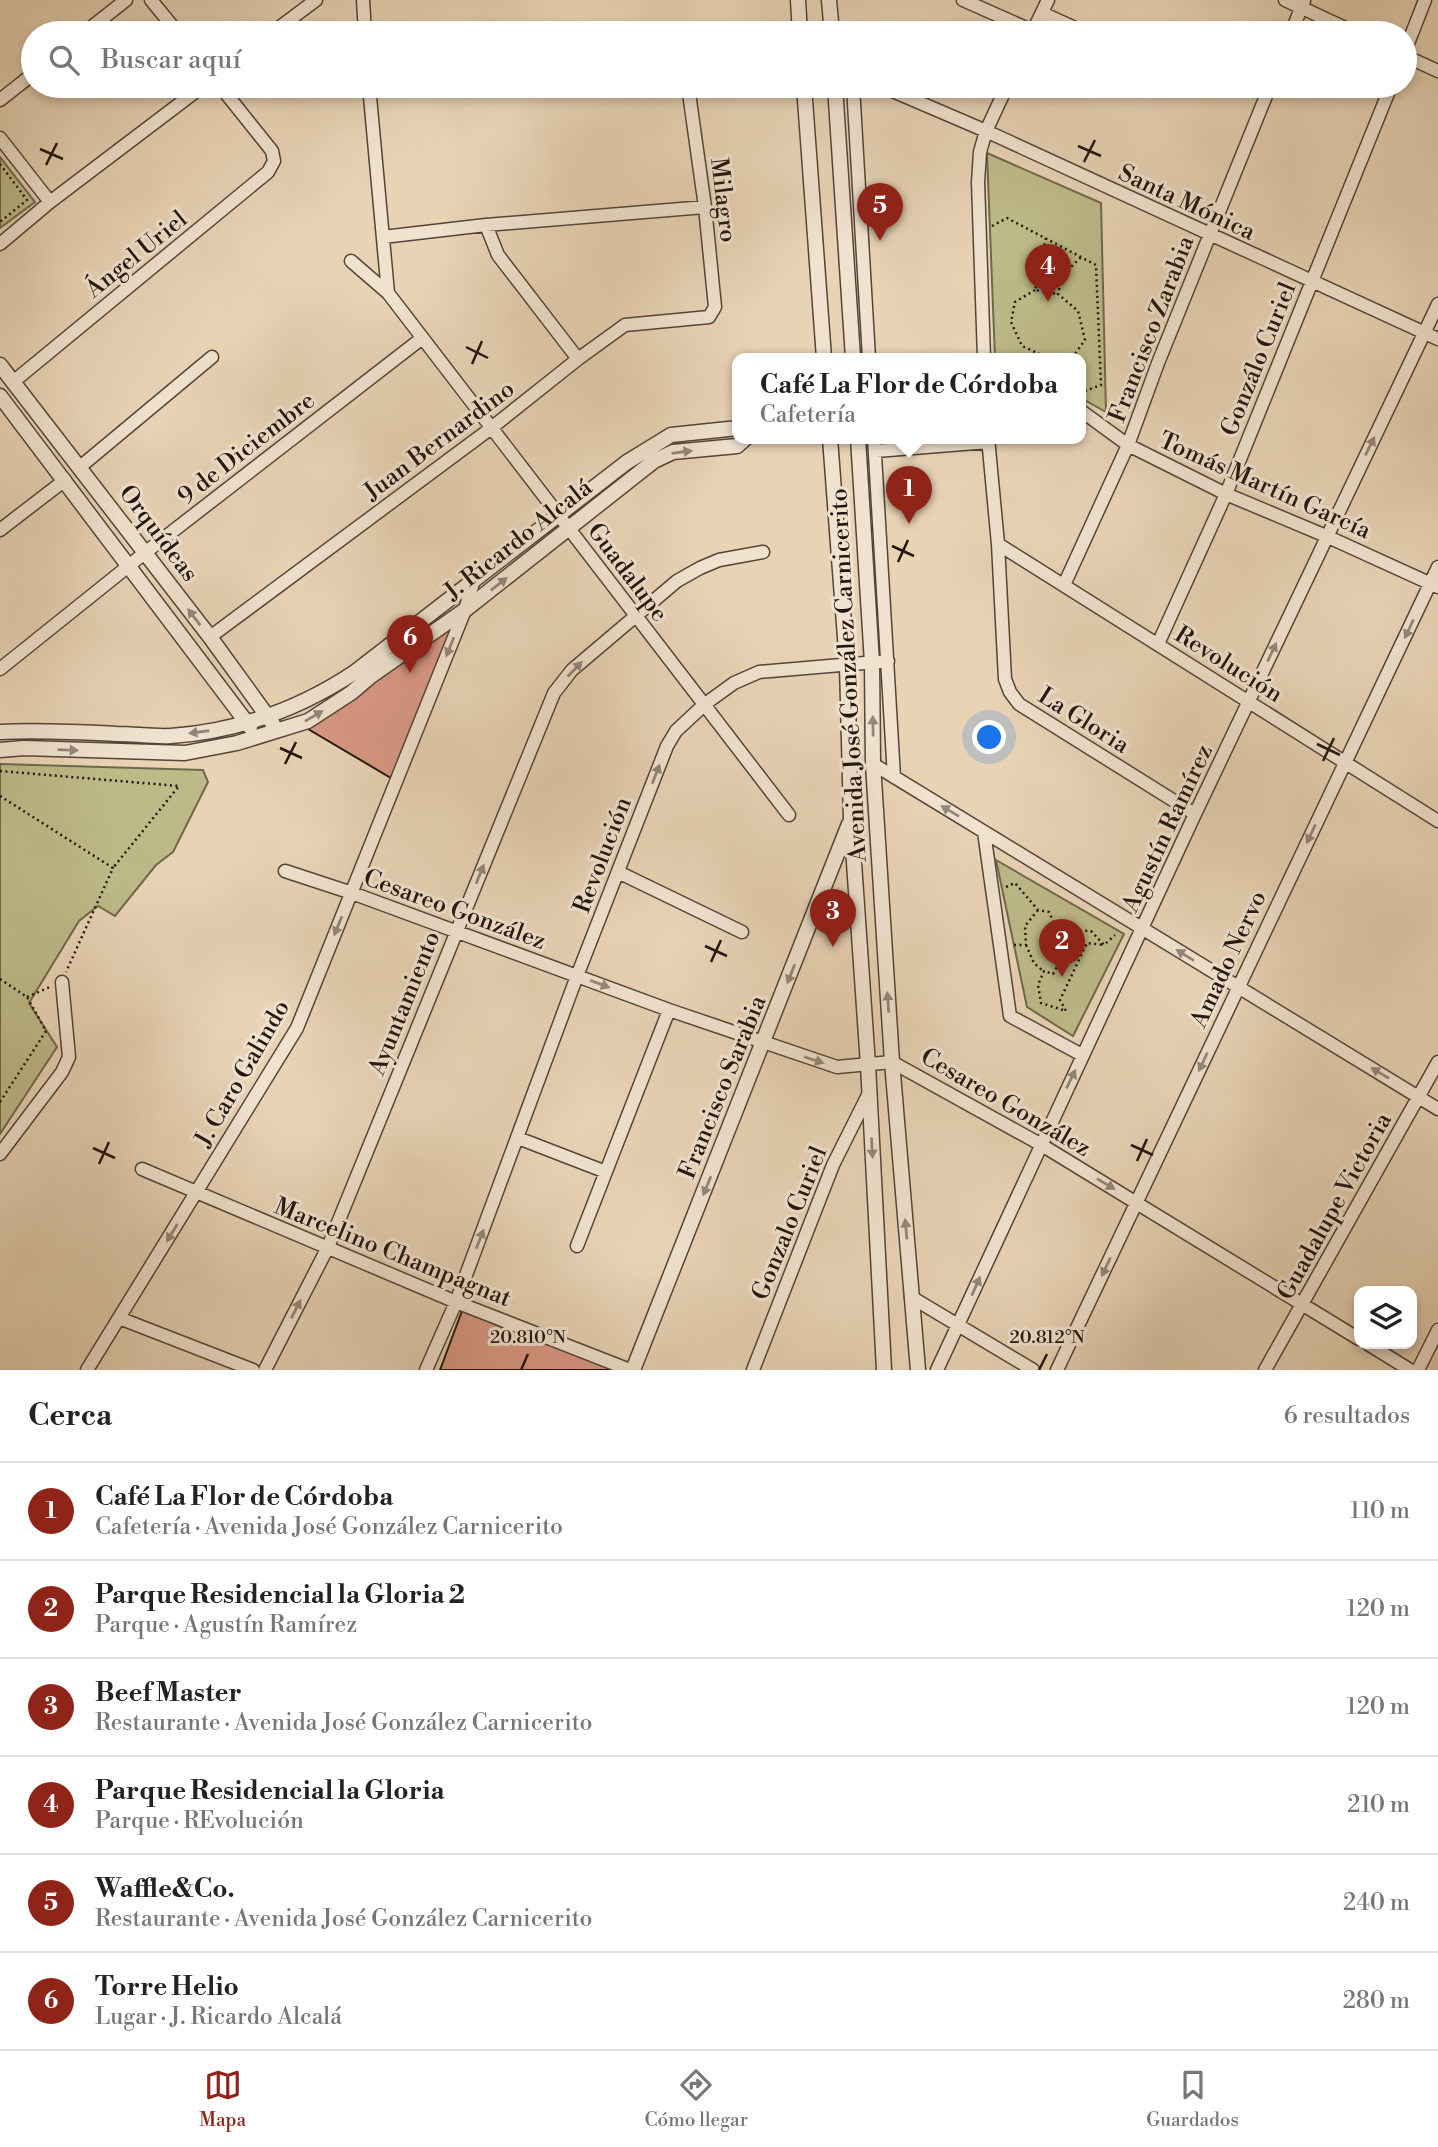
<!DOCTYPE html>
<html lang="es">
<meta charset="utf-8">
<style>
:root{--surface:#fff;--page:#f6f6f6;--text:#222;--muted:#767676;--line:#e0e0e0;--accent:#8f2418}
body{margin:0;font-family:"Libre Bodoni",serif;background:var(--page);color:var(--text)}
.controls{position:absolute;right:21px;bottom:21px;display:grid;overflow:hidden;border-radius:14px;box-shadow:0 4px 10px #0003}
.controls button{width:63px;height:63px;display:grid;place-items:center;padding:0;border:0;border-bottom:2px solid var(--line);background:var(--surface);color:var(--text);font:35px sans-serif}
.you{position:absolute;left:990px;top:738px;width:24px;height:24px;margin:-18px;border:5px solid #fff;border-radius:50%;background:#1a73e8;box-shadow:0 0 0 10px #1a73e833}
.badge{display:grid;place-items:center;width:46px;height:46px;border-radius:50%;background:var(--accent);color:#fff;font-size:23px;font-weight:700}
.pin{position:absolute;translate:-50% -58px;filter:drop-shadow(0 2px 4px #0008)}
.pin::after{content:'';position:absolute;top:37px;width:24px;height:21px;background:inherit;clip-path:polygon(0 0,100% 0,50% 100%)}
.popup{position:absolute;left:732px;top:353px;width:354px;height:91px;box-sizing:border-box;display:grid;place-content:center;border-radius:14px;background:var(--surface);filter:drop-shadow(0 2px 5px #0005);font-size:23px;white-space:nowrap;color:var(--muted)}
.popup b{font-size:26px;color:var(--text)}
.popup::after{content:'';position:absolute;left:50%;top:100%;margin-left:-14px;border:14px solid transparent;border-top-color:var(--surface)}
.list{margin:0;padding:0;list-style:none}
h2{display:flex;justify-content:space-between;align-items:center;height:91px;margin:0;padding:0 28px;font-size:30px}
h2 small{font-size:23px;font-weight:400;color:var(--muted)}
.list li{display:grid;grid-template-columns:46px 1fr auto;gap:21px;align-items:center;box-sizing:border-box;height:98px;padding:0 28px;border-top:2px solid var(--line)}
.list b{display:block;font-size:26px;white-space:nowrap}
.list p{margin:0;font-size:23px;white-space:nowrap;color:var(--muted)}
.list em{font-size:23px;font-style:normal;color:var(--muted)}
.icon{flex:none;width:38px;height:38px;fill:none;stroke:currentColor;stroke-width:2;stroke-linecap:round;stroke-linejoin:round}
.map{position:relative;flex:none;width:1438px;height:1370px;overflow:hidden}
.search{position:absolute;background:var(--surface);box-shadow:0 4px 10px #0003;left:21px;right:21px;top:21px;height:77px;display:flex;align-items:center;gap:18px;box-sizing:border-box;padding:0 24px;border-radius:38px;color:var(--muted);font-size:26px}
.sheet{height:679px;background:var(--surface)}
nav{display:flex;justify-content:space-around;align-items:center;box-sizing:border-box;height:98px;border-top:2px solid var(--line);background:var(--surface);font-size:19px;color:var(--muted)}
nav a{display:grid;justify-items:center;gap:4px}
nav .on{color:var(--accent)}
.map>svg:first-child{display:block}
</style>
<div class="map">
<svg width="1438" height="1370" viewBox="0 0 1438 1370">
<rect width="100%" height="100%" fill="#e8d3b5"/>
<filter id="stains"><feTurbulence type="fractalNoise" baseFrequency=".00286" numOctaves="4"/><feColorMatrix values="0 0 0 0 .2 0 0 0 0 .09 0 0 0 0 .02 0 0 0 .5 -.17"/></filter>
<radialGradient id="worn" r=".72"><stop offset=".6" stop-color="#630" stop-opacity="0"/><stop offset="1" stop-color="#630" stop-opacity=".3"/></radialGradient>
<path fill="#bdba88" stroke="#70684c" stroke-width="2" d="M 987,153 L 1101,203 L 1106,412 L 1081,398 L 1080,358 L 995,358 Z
M 0,157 L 35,202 L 0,228 Z
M 0,764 L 203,770 L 208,782 L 173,852 L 156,865 L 115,916 L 98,906 L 79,921 L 29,1003 L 57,1047 L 0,1134 Z
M 996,860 L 1124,934 L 1073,1036 L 1027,1007 Z"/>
<path fill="#d99884" stroke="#23160f" stroke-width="2" d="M 461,617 L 391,778 L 308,729 Z
M 462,1311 L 615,1370 L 440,1370 Z"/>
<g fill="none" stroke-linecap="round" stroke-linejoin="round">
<g stroke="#544538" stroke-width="15">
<path id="minor" d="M 151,0 L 178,33
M 363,0 L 365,33
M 963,0 L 1033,31
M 1285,0 L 1356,33
M 1042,13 L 1086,33
M 84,33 L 126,0
M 272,33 L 316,0
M 1032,33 L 1048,0
M 1291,33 L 1304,1
M 1405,51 L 1425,0
M 1405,56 L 1438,71
M 369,86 L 388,293
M 853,86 L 869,358
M 881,86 L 986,131 L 1438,339
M 0,100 L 33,74
M 0,138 L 50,202
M 486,225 L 498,255 L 578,359
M 383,237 L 486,225 L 705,207
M 0,244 L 50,202 L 203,86
M 351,261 L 388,293 L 789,815
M 984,358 L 978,182 L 980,152 L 986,131 L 1007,86
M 13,382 L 268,172 L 274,161 L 272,151 L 220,86
M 1080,410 L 1128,445 L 1226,494 L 1326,536 L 1438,587
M 874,438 L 894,777
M 988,438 L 998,544 L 1005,679 L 1010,692 L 1019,704 L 1195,814
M 876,451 L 988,442
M 80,467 L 212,357
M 0,530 L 65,480
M 998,544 L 1438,821
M 1064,585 L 1128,445 L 1158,363 L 1270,86
M 210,637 L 490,429 L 578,359 L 625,325 L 709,317 L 715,307 L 705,207 L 688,86
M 1158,644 L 1226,494 L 1391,86
M 0,669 L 146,552 L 421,339
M 873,764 L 1438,1109
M 984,832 L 1010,1016 L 1082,1055
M 285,871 L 352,893 L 669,1010 L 837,1067 L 892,1062 L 1040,1144 L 1359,1339
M 618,872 L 742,932
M 518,1138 L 606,1172
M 0,1154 L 62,1072 L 69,1057 L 62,982
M 142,1169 L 456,1302 L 630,1370
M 577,1246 L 669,1010
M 911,1297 L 1033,1370
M 119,1318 L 253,1370
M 1368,1344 L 1410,1370
M 87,1370 L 297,1028 L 465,610 L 473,583
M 265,1370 L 328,1247 L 554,693 L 572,670 L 677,581 L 700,568 L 719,560 L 763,552
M 426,1370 L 456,1302 L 577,976 L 667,746 L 676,731 L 705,704 L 734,683 L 759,672 L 888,661
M 753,1370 L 833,1165 L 869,1093
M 937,1370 L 1195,814 L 1438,304
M 1057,1370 L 1438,567
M 1265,1370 L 1438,1062
M 1418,1370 L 1438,1330"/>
</g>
<g stroke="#544538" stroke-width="17">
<path id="tertiary" d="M 798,0 L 800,33
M 829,0 L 832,33
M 804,86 L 824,358
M 835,86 L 853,358
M 0,365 L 210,637 L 273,724
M 0,396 L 250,727
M 830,438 L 847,664 L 851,819 L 868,1065 L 884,1370
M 858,438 L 872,663 L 873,764 L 892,1062 L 918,1370
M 0,732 C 39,730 78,732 117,734 C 135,734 153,737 171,736 C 239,731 298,710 355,672 L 627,462 L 671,435 L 738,428
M 0,750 L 24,748 L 185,753 L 237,743 L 308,721 L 351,693 L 371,676 L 465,610 L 654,461 L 673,452 L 737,446 L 746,438
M 633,1370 L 849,824"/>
</g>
<path stroke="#23160f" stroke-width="2.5" stroke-dasharray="2 3.5" stroke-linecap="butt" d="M 0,164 L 27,200 L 0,222
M 992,226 L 1007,218 L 1096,265 L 1101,385 L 1085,391 L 1080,389
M 1046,238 L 1035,290 L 1058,294
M 1035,290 L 1015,302 L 1011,322 L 1022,346 L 1048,358
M 1072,358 L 1085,340 L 1078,311 L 1058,294 L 1062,276 L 1081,257
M 0,771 L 179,786 L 113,868
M 0,796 L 113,868 L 66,972
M 1006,887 L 1015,883 L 1038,910 L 1049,912 L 1057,930 L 1091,931 L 1104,945 L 1115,935
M 1057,930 L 1060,961 L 1053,974 L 1044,971 L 1038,985 L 1041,1003 L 1066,1011 L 1060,1000 L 1087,943 L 1104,945
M 1014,945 L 1026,945 L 1025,926 L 1038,910
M 1026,945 L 1034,963 L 1043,971
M 0,979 L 27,997 L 46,1031 L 0,1102
M 27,997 L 50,987"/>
<use href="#minor" stroke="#f0e2cf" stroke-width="12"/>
<use href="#tertiary" stroke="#f0e2cf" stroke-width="14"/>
</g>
<defs><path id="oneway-solid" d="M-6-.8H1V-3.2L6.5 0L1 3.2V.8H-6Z" transform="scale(1.75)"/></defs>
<g fill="#948679">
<use href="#oneway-solid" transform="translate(1370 446) rotate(-64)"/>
<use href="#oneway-solid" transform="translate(682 452) rotate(-8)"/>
<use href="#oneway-solid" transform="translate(499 584) rotate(-38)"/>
<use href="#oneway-solid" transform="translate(194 617) rotate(-127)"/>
<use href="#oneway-solid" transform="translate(1409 629) rotate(115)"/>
<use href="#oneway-solid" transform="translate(450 647) rotate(112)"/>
<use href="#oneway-solid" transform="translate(1272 652) rotate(-65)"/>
<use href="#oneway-solid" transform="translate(575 669) rotate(-46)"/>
<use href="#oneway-solid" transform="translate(314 716) rotate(-30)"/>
<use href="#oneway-solid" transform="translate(873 726) rotate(-91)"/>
<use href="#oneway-solid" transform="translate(199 732) rotate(172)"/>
<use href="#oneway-solid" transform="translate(68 750) rotate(2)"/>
<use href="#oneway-solid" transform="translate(656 774) rotate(-69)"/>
<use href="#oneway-solid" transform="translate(950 811) rotate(-149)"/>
<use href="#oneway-solid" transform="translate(1311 834) rotate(115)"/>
<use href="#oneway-solid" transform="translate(480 874) rotate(-68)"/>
<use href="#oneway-solid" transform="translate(338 926) rotate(112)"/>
<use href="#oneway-solid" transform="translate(1185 955) rotate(-148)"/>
<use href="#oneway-solid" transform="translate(791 974) rotate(111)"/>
<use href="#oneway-solid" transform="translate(600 984) rotate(20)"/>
<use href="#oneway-solid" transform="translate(888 1002) rotate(-94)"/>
<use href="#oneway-solid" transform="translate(814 1060) rotate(18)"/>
<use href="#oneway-solid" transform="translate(1203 1062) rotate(115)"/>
<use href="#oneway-solid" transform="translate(1380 1073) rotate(-149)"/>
<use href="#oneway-solid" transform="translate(1071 1079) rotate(-64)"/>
<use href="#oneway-solid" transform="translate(872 1148) rotate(87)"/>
<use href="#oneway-solid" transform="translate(1106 1184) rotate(31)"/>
<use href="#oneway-solid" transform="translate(707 1186) rotate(112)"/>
<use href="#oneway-solid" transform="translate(906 1229) rotate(-95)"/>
<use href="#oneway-solid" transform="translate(172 1233) rotate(121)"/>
<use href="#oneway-solid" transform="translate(480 1239) rotate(-69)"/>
<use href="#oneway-solid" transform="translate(1106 1267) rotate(115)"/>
<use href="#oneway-solid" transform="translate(976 1286) rotate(-66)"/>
<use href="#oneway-solid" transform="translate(296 1309) rotate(-63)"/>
</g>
<path fill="none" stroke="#23160f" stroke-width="2.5" d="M 1078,146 L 1101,156M 40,149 L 63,159M 1084,162 L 1095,140M 46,165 L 57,143M 466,347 L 488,358M 472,364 L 482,341M 892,546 L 914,556M 898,562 L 908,540M 1317,744 L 1340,755M 280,748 L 302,758M 1323,761 L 1334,738M 285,764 L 296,742M 705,946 L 727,956M 711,962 L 721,940M 1131,1145 L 1153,1155M 93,1148 L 115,1158M 1137,1161 L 1147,1139M 99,1164 L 109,1142M 521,1370 L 528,1354M 1039,1370 L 1047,1354"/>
<g text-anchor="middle" stroke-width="6" stroke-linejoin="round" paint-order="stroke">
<g font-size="24" fill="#23160f" stroke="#f0e2cf">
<text transform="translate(724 200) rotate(83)" y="8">Milagro</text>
<text transform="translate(1187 202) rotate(25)" y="8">Santa Mónica</text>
<text transform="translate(136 254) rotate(-39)" y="8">Ángel Uriel</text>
<text transform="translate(1151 329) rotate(-69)" y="8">Francisco Zarabia</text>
<text transform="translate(1258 359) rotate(-68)" y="8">Gonzálo Curiel</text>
<text transform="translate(439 440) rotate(-37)" y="8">Juan Bernardino</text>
<text transform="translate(246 448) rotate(-38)" y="8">9 de Diciembre</text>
<text transform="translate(1265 485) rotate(24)" y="8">Tomás Martín García</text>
<text transform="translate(159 533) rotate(53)" y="8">Orquídeas</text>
<text transform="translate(518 539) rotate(-38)" y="8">J. Ricardo Alcalá</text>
<text transform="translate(628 572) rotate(53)" y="8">Guadalupe</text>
<text transform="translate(1229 664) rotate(32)" y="8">Revolución</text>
<text transform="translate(848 675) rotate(-93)" y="8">Avenida José González Carnicerito</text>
<text transform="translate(1084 720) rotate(32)" y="8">La Gloria</text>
<text transform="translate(1167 828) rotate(-65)" y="8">Agustín Ramírez</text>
<text transform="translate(602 855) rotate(-69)" y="8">Revolución</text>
<text transform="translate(455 909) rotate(20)" y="8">Cesareo González</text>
<text transform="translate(1228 959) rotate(-65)" y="8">Amado Nervo</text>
<text transform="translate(404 1003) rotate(-68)" y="8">Ayuntamiento</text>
<text transform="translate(242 1073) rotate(-60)" y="8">J. Caro Galindo</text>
<text transform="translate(722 1087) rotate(-68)" y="8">Francisco Sarabia</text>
<text transform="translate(1006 1102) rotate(30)" y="8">Cesareo González</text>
<text transform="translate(1334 1206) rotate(-61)" y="8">Guadalupe Victoria</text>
<text transform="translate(789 1223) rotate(-68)" y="8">Gonzalo Curiel</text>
<text transform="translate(393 1252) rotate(22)" y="8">Marcelino Champagnat</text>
</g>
</g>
<g font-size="18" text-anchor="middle" fill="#23160f" stroke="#f0e2cf" stroke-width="6" stroke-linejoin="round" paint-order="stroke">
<text x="528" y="1343">20.810°N</text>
<text x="1047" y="1343">20.812°N</text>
</g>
<rect width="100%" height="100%" filter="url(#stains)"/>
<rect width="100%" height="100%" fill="url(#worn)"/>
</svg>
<div class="controls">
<button><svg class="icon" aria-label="layers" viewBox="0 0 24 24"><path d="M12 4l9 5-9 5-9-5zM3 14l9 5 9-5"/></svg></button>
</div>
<div class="you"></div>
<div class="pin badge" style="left:909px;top:524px">1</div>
<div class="popup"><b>Café La Flor de Córdoba</b>Cafetería</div>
<div class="pin badge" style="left:1062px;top:977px">2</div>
<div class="pin badge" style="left:833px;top:947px">3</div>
<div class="pin badge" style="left:1048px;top:302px">4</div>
<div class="pin badge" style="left:880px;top:241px">5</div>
<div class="pin badge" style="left:410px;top:673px">6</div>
<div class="search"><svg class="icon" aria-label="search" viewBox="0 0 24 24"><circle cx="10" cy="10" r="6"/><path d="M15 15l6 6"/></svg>Buscar aquí</div>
</div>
<section class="sheet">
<h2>Cerca<small>6 resultados</small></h2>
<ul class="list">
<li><span class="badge">1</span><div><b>Café La Flor de Córdoba</b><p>Cafetería · Avenida José González Carnicerito</p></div><em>110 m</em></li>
<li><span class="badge">2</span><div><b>Parque Residencial la Gloria 2</b><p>Parque · Agustín Ramírez</p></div><em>120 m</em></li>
<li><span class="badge">3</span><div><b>Beef Master</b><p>Restaurante · Avenida José González Carnicerito</p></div><em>120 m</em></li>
<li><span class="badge">4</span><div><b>Parque Residencial la Gloria</b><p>Parque · REvolución</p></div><em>210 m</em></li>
<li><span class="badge">5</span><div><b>Waffle&amp;Co.</b><p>Restaurante · Avenida José González Carnicerito</p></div><em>240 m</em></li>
<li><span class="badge">6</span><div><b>Torre Helio</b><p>Lugar · J. Ricardo Alcalá</p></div><em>280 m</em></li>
</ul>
</section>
<nav>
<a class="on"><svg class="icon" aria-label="map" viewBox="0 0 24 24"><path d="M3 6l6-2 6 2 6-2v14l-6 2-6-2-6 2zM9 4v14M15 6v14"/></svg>Mapa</a>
<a><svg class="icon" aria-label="directions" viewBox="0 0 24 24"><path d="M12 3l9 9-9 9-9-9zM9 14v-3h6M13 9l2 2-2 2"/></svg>Cómo llegar</a>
<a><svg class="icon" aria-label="saved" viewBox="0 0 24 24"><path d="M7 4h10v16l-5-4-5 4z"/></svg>Guardados</a>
</nav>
